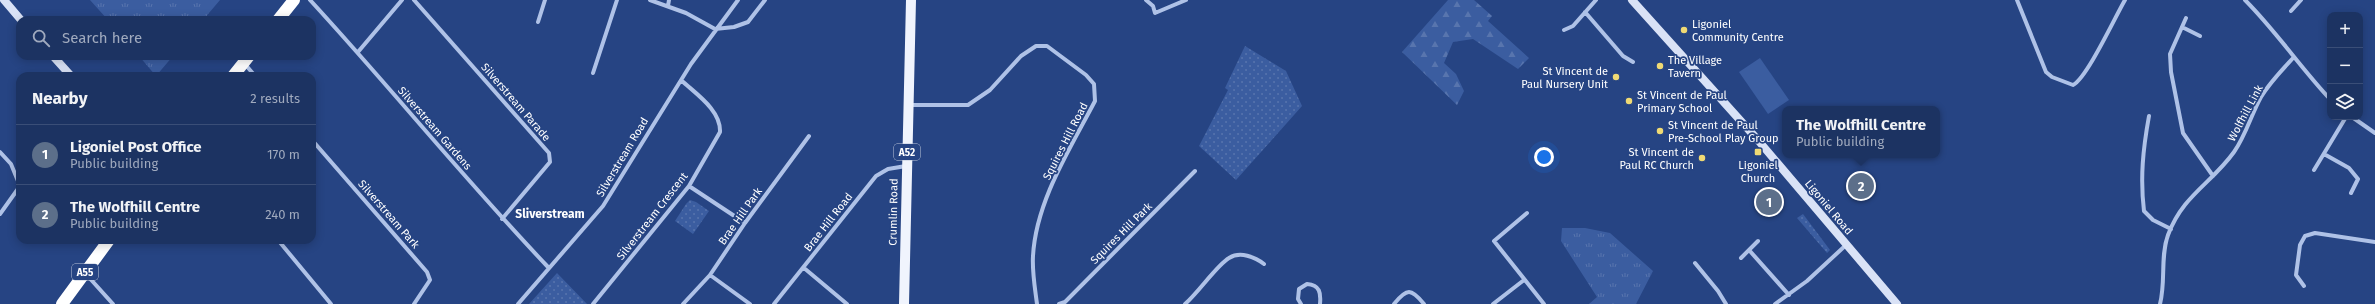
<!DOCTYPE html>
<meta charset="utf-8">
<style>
:root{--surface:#1c3362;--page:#253b68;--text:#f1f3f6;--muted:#a0aabe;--line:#3a4e77;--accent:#f0da74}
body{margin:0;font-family:"Fira Sans",sans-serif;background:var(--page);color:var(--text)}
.controls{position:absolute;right:12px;top:12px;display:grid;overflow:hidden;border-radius:8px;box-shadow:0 2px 10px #0003}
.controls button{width:36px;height:36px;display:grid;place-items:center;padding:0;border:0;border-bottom:1px solid var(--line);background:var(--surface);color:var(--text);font:20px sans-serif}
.you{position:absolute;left:1544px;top:157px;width:14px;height:14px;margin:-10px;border:3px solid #fff;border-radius:50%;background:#1a73e8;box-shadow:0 0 0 6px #1a73e833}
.badge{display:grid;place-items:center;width:26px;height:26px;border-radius:50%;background:var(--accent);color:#fff;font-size:13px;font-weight:700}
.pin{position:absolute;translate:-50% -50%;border:2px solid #fff;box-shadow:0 1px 4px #0006}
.popup{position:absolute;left:1782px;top:106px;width:158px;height:52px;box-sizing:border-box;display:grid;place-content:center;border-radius:8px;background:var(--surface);filter:drop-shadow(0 1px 3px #0005);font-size:13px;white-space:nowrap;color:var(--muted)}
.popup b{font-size:15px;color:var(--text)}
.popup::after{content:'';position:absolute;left:50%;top:100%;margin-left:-8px;border:8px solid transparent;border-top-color:var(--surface)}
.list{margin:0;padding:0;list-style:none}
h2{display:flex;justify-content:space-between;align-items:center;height:52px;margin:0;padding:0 16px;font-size:17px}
h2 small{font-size:13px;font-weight:400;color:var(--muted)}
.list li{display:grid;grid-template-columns:26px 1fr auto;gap:12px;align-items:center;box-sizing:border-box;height:60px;padding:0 16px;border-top:1px solid var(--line)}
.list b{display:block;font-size:15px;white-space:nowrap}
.list p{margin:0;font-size:13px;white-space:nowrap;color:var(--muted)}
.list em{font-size:13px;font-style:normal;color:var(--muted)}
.icon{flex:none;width:22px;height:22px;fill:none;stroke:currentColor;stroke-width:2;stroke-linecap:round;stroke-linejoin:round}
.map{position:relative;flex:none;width:2375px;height:304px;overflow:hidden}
.search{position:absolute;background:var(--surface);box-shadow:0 2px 10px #0003;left:16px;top:16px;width:300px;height:44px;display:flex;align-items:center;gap:10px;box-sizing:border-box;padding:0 14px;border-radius:12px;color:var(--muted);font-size:15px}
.panel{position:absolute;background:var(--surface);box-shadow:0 2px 10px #0003;left:16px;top:72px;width:300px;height:172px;border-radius:12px}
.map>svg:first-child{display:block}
</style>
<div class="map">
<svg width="2375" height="304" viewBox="0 0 2375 304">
<defs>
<pattern id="grass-dots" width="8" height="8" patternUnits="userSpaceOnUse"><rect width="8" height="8" fill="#3b5da0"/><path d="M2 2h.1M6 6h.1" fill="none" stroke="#5875ae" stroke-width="1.8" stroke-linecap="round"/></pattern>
<pattern id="forest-firs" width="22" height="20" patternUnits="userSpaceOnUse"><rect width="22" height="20" fill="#3b5da0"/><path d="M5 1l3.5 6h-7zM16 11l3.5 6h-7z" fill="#5875ae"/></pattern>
<pattern id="park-tufts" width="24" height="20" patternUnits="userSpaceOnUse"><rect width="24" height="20" fill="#3b5da0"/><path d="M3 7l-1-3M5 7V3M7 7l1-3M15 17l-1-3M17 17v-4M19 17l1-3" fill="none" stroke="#5875ae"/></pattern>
</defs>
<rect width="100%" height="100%" fill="#264483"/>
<path fill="url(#grass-dots)" d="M 1245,46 L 1286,71 L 1302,106 L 1236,180 L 1199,146 L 1228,90 L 1225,88 Z
M 690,200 L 696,202 L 709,211 L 693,234 L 675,221 L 686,204 Z
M 1803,214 L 1830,250 L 1827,253 L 1797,218 Z
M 557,273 L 587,304 L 529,304 Z"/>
<path fill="url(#forest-firs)" d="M 1448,0 L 1474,0 L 1492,16 L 1488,21 L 1529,58 L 1518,69 L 1473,39 L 1453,42 L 1444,63 L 1456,74 L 1464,91 L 1457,105 L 1402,52 Z"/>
<path fill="url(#park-tufts)" d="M 90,0 L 220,0 L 203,20 L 108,20 Z
M 139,56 L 173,56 L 156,76 Z
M 1562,228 L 1585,228 L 1610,233 L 1653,271 L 1636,304 L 1589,304 L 1597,297 L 1561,241 Z"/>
<path fill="#3b5da0" d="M 1760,58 L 1789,100 L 1768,114 L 1739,72 Z"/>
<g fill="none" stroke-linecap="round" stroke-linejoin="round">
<path stroke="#afc2e7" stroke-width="4" d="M 310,0 C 391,88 466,181 548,267
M 414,0 L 549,153 L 550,162 L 502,219
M 650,0 L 686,13 L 715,29 L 734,27 L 748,22 L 765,0
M 1146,0 L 1153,6 L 1155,13 L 1186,0
M 2017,0 L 2046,72 L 2052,77 L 2073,85 C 2087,78 2115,17 2125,0
M 2245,0 C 2276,31 2300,67 2330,99
M 668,6 L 669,0
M 2291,11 L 2301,0
M 1585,12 L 1623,56 L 1633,62
M 2186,18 L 2170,54 L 2171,72 L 2183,133 L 2213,176
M 538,22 L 545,0
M 2182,27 L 2200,36
M 1564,30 L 1573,26 L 1596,0
M 358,52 L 402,0
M 244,63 L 255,76
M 593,73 L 617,0
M 909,105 L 968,105 L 990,90 L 1021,56 L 1036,46 L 1047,46 L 1086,75 L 1094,84 L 1095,101 C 1070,149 1036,201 1033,256 C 1032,272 1035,288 1037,304
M 2149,116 C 2143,149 2140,178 2144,211 L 2153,220 L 2171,229
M 2352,117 L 2375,133
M 312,140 L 427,272 L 430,280 L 414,304
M 0,152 L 11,164 L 20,186 L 0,214
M 2324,154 L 2349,168 L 2358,179 L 2351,193
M 2314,170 L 2346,117
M 689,186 L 745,223
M 1527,213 L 1494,241 L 1544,304
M 278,240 L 331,304
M 1749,250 L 1789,295
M 1741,258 L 1758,241
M 1695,263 L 1718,291 L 1726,304
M 804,268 L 847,304
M 85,273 L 113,304
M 710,275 L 750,304
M 2304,286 L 2296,275 L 2300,245 L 2305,236 L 2315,233 L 2375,242
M 518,304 L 603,206 L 691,64 L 738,0
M 593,304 L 689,186 L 720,132 C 721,110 696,94 681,80
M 683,304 L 710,275 L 745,223 L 809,136
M 774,304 L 876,176 L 888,169 L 906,166
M 1059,304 L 1065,302 L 1195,171
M 1185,304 C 1198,293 1217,265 1229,258 C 1240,251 1255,257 1264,264
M 1301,304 L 1298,299 L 1299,289 L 1307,284 C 1320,285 1321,293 1320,304
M 1394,304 C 1407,288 1411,288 1424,304
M 1493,304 L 1524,280
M 1775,304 L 1807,281 L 1846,245
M 2160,304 C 2166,281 2160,257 2168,235 C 2183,195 2211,184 2234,152 C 2246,135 2251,115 2261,97 C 2270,82 2282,70 2294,57"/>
<path stroke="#d9e2f6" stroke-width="8" d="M 4,0 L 21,20
M 1632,0 L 1757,139 L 1897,304
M 53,56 L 71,76"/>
<path stroke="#f0f4fd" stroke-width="10" d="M 904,304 L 911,0"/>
<path stroke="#fff" stroke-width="12" d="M 278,20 L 294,0
M 233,76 L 249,56
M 62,304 L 109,240"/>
</g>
<g fill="#f0da74" stroke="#264483" stroke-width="1.5">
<circle cx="1684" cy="30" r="4"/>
<circle cx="1660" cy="66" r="4"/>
<circle cx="1616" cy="77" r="4"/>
<circle cx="1629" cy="101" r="4"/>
<circle cx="1660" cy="131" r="4"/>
<rect x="1754" y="148" width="8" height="8" rx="2"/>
<circle cx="1702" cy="158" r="4"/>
</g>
<g text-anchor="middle" stroke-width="3.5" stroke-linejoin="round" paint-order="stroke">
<g fill="#264483" stroke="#bec7da" stroke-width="1">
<rect x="894" y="144" width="26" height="16" rx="3"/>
<rect x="72" y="264" width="26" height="16" rx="3"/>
</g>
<g font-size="10" font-weight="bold" fill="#fff">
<text x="907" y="156">A52</text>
<text x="85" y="276">A55</text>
</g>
<g font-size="11" fill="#fff" stroke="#264483" text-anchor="start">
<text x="1692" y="28">Ligoniel<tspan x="1692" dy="13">Community Centre</tspan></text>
<text x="1668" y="64">The Village<tspan x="1668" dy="13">Tavern</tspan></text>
<text x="1608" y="75" text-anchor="end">St Vincent de<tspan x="1608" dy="13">Paul Nursery Unit</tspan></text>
<text x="1637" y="99">St Vincent de Paul<tspan x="1637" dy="13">Primary School</tspan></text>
<text x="1668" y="129">St Vincent de Paul<tspan x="1668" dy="13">Pre-School Play Group</tspan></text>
<text x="1694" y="156" text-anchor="end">St Vincent de<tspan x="1694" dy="13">Paul RC Church</tspan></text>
<text x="1758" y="169" text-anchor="middle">Ligoniel<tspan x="1758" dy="13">Church</tspan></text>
</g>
<g font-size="11" fill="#fff" stroke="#264483">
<text transform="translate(516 102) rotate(49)" y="4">Silverstream Parade</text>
<text transform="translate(2245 113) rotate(-62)" y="4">Wolfhill Link</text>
<text transform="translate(435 128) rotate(49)" y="4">Silverstream Gardens</text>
<text transform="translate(1065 141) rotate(-63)" y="4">Squires Hill Road</text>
<text transform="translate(622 157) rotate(-59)" y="4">Silverstream Road</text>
<text transform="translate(1829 207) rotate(50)" y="4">Ligoniel Road</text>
<text transform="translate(893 212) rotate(-89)" y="4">Crumlin Road</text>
<text transform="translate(389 214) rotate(49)" y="4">Silverstream Park</text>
<text transform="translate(652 216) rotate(-52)" y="4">Silverstream Crescent</text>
<text transform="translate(740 216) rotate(-55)" y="4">Brae Hill Park</text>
<text transform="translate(828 222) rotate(-52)" y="4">Brae Hill Road</text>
<text transform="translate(1121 233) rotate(-45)" y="4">Squires Hill Park</text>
</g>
<g font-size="12" font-weight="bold" fill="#fff" stroke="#264483">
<text x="550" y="218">Sliverstream</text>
</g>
</g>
</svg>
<div class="controls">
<button>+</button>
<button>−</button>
<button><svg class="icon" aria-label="layers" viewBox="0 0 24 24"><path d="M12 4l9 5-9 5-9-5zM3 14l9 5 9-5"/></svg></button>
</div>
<div class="you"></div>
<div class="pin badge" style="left:1769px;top:202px;background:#5c6f8a">1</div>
<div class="pin badge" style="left:1861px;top:186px;background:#5c6f8a">2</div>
<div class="popup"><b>The Wolfhill Centre</b>Public building</div>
<div class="search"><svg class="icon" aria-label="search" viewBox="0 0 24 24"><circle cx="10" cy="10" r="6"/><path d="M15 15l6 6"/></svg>Search here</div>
<section class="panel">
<h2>Nearby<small>2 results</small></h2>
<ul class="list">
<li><span class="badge" style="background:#5c6f8a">1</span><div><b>Ligoniel Post Office</b><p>Public building</p></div><em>170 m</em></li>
<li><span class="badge" style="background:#5c6f8a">2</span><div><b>The Wolfhill Centre</b><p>Public building</p></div><em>240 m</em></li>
</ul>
</section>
</div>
